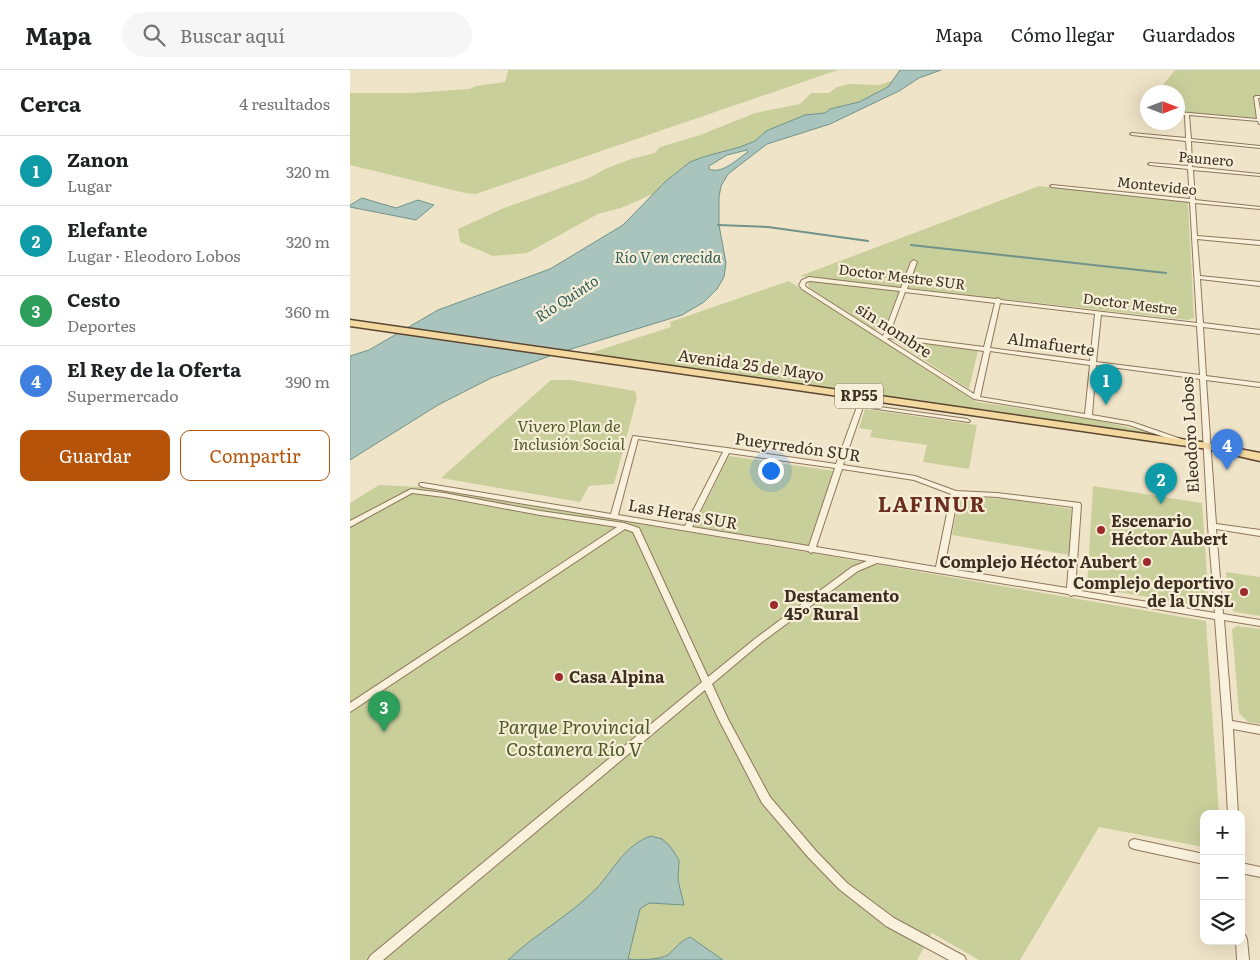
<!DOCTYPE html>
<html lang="es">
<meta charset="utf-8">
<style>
:root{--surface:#fff;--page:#f6f6f6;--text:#202124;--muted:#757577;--line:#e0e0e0;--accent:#b45309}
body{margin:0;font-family:Literata,serif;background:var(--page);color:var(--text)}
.controls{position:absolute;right:15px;bottom:15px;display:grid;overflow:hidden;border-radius:10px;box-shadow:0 5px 20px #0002}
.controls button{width:45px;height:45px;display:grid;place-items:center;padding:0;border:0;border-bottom:1px solid var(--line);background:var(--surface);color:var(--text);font:25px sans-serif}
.compass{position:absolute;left:790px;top:15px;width:45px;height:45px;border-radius:50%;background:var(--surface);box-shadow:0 5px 20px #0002;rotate:90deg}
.you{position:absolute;left:420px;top:400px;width:18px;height:18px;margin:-12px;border:4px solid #fff;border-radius:50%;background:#1a73e8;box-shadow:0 0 0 8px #1a73e833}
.badge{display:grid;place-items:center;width:32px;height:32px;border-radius:50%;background:var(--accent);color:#fff;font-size:16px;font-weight:700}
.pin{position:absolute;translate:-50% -41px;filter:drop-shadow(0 1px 2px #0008)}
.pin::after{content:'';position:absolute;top:26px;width:18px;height:15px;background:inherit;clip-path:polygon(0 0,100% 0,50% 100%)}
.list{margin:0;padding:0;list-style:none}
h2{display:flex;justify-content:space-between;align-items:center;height:65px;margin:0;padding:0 20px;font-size:21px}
h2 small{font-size:16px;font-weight:400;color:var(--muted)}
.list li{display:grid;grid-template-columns:32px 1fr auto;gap:15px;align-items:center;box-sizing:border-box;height:70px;padding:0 20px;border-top:1px solid var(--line)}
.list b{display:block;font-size:19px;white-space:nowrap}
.list p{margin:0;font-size:16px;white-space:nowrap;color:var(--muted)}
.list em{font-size:16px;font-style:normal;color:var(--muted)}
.actions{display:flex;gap:10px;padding:15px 20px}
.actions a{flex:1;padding:11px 0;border:1px solid var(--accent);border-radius:10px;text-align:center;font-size:18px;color:var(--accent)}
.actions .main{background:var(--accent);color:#fff}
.icon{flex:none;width:28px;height:28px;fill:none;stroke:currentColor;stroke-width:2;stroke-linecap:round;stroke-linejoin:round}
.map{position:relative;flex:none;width:910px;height:890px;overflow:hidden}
header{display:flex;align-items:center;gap:30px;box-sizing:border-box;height:70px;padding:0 25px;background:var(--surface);border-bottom:1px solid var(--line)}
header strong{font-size:24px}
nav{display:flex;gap:28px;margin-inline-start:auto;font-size:18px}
.search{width:350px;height:45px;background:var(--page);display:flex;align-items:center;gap:12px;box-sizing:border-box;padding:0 18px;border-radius:28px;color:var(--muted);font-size:19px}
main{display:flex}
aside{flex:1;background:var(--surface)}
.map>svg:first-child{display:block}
</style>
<header>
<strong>Mapa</strong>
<div class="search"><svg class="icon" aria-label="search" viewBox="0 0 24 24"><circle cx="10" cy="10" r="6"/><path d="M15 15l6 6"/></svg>Buscar aquí</div>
<nav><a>Mapa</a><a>Cómo llegar</a><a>Guardados</a></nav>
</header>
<main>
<aside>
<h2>Cerca<small>4 resultados</small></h2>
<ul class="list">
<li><span class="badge" style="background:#0f9aa8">1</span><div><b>Zanon</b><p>Lugar</p></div><em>320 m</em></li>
<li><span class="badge" style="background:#0f9aa8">2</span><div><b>Elefante</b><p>Lugar · Eleodoro Lobos</p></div><em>320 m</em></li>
<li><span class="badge" style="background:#2e9e5b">3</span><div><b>Cesto</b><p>Deportes</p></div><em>360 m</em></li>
<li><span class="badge" style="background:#3f7fe0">4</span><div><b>El Rey de la Oferta</b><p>Supermercado</p></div><em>390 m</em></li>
</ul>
<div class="actions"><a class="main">Guardar</a><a>Compartir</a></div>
</aside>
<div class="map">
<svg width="910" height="890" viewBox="0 0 910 890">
<rect width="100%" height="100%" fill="#f0e4c8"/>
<path fill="#c9cf9b" d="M 158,0 L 488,0 L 126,124 L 115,123 L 0,95 L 0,23 L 61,23 L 119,19 L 126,16 L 155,12 Z
M 825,0 L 910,0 L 910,26 L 903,26 L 906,48 L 828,42 L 828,22 L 807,22 Z
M 544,10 L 538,17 L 509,32 L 480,39 L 475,43 L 455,45 L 416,61 L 405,71 L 390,77 L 353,87 L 340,92 L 316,111 L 305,123 L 271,138 L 248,144 L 177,183 L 143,186 L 110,172 L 108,159 L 154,138 L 239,108 L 255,99 L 281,89 L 305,83 L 310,77 L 350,65 L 405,43 L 450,34 L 461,23 L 479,23 L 487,17 L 500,14 L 529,15 Z
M 689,116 L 834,131 L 838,133 L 844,248 L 838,250 L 450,206 Z
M 439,211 L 627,332 L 743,349 L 799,362 L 798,364 L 769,360 L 234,285 L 321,257 L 320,252 Z
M 460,211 L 544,220 L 549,222 L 534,259 L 525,260 L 459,218 L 458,213 Z
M 542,269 L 628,281 L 619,319 Z
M 201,310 L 221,310 L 285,321 L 287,328 L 264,414 L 239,416 L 230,432 L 91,408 Z
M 515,339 L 627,355 L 619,399 L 573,392 L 577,375 L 520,367 L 522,360 L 509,358 Z
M 379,386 L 485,401 L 459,476 L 343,458 Z
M 29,415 L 70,417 L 252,447 L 856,551 L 869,744 L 854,744 L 853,777 L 749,757 L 670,890 L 629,890 L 582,863 L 567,890 L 0,890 L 0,433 Z
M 743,416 L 852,433 L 859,532 L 851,536 L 737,517 Z
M 613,427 L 658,429 L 722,439 L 720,485 L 602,465 L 609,428 Z
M 876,502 L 910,507 L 910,546 L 885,542 L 879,537 Z
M 887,556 L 910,559 L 910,654 L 898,652 L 889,643 L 882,559 Z"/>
<path fill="#a9c4bc" stroke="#6f938a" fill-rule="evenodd" d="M 550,0 L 591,0 L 569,8 L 549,21 L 480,54 L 417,74 L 378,104 L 371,116 L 369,127 L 369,155 L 376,193 L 374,207 L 367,219 L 354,232 L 332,245 L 205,284 L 141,308 L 88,335 L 0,390 L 0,286 L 19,280 L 88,240 L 200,199 L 273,155 L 316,111 L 340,92 L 353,87 L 390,77 L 405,71 L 416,61 L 455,45 L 475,43 L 480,39 L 509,32 L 538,17 ZM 397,80 L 398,82 C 387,89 372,105 359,99 L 359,96 L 377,85 Z
M 12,128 L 46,138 L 68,130 L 84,135 L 66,150 L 0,137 L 0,135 Z
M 301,766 L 312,769 L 320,776 L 329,790 L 328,810 L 334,835 L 299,833 L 290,839 L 278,889 C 289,890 309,890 318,885 C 326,878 330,871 340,867 L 373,890 L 158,890 C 186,863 221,845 247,818 C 264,799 276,774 301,766 Z"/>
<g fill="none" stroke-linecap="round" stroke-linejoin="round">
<path stroke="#6f938a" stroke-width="2" d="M 368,155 L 418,157 L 518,171
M 561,175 L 816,203"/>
<g stroke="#8d765c" stroke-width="2">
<path id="street" d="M 906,26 L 910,26 L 910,28 L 908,28 L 910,40 L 910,54 L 909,54 L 908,51 L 839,45 L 841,69 L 910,76 L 910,78 L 841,71 L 842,97 L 910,104 L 910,106 L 843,100 L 845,130 L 910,137 L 910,139 L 845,133 L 847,166 L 910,171 L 910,175 L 847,169 L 850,206 L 910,212 L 910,216 L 850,209 L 853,253 L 910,260 L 910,264 L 853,257 L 856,306 L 910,313 L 910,317 L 856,310 L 866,454 L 910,460 L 910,466 L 866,459 L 873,544 L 910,550 L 910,556 L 874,550 L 882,651 L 910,656 L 910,664 L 883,659 L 888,744 L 878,744 L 873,654 L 865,549 L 724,525 L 721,526 L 718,524 L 527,493 L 508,501 L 412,572 L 362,614 L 378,649 L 420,727 L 466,781 L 497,813 L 544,848 L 614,886 L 616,890 L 599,890 L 536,856 L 489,819 L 458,787 L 412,733 L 369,650 L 355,620 L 33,890 L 18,890 L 20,886 L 352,612 L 283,462 L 275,459 L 0,642 L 0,633 L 267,457 L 190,445 L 94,427 L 62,423 L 0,457 L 0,451 L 61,419 L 94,423 L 190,441 L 274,453 L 289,458 L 358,607 L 406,568 L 502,497 L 517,491 L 463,482 L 461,483 L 458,481 L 73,417 L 69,415 L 70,413 L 73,413 L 261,444 L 283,366 L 377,378 L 486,394 L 508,334 L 617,349 L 620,351 L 619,352 L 513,337 L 493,395 L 565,406 L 606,421 L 647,423 L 730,433 L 731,435 L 725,520 L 865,543 L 858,456 L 850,309 L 746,295 L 742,345 L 782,352 L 837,371 L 838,372 L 837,373 L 835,374 L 779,355 L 624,329 L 452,219 L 449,215 L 452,210 L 459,207 L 551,218 L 561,192 L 564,190 L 567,192 L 557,219 L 646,229 L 648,228 L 651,230 L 847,253 L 840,132 L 702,117 L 700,116 L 702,115 L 840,129 L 838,99 L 800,95 L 798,94 L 800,93 L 838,96 L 836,71 L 782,65 L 780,64 L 782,63 L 836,68 L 835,45 L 828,44 L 828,42 L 907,49 L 904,27 ZM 460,211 L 550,221 L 533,266 L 456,217 L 455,215 L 456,212 ZM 555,222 L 645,233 L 634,277 L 539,265 ZM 650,233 L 745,244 L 740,291 L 640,278 ZM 751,245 L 847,256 L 850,305 L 746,292 ZM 538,268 L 634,281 L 624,324 L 537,269 ZM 640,281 L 740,295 L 735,344 L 630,327 ZM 288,369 L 373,382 L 335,456 L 268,445 ZM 379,383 L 485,398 L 459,476 L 342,457 ZM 492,399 L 564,410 L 601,424 L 586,497 L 466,477 ZM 608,425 L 647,427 L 723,437 L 717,518 L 594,498 Z
M 784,769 L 854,784 L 854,794 L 784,779 L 780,777 L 779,774 L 780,771 Z
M 891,793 L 910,797 L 910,807 L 891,803 Z
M 891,864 L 895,865 L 897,869 L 899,890 L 887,890 L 886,871 L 891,871 Z"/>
</g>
<g stroke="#5b4430" stroke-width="3">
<path id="primary" d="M 0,250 L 858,373 L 910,383 L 910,391 L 858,379 L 0,256 Z"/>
</g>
<use href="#street" fill="#faf1dc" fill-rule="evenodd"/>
<use href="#primary" fill="#f3d9a0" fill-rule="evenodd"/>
</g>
<g fill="#9e2a2b" stroke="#f7eed8" stroke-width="2">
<circle cx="751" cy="460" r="5"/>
<circle cx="797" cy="492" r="5"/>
<circle cx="894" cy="522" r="5"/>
<circle cx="424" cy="535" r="5"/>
<circle cx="209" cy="607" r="5"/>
</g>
<g text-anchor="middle" stroke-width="4.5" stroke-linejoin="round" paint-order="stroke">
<g font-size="14" fill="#3d2e20" stroke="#f7eed8">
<text transform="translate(856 89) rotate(5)" y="5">Paunero</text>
<text transform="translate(807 116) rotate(6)" y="5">Montevideo</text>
<text transform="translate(552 207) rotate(7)" y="5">Doctor Mestre SUR</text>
<text transform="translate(780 234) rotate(7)" y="5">Doctor Mestre</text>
</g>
<g font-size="15" font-style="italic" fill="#2f5d5a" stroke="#f7eed8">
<text x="318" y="193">Río V en crecida</text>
<text transform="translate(217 229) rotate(-33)" y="5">Río Quinto</text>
</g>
<rect fill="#f7eed8" stroke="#756857" stroke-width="1" x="485" y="313.5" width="48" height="25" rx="4"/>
<g font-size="15" font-weight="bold" fill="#3d2e20">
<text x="509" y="331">RP55</text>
</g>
<g font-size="16" fill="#3d2e20" stroke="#f7eed8">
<text transform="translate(544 260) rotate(33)" y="6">sin nombre</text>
<text transform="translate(701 274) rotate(8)" y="6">Almafuerte</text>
<text transform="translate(401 295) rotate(8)" y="6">Avenida 25 de Mayo</text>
<text transform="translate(840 365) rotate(-93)" y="6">Eleodoro Lobos</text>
<text transform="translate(448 377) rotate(8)" y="6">Pueyrredón SUR</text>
<text transform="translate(333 444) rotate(10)" y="6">Las Heras SUR</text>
</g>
<g font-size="16" font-style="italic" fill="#4d5a26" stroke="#f7eed8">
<text x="219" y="362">Vivero Plan de<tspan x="219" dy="18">Inclusión Social</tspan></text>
</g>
<g font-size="16" font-weight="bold" fill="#3d2e20" stroke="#f7eed8" text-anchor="start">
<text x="761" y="457">Escenario<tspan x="761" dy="18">Héctor Aubert</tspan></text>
<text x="787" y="498" text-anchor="end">Complejo Héctor Aubert</text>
<text x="884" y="519" text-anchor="end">Complejo deportivo<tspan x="884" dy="18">de la UNSL</tspan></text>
<text x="434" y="532">Destacamento<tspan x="434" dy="18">45º Rural</tspan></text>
<text x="219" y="613">Casa Alpina</text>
</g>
<g font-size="19" font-style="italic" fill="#4d5a26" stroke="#f7eed8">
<text x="224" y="664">Parque Provincial<tspan x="224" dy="22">Costanera Río V</tspan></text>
</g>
<g font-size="21" font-weight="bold" letter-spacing="1" fill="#6b2e1e" stroke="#f7eed8">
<text x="582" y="442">LAFINUR</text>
</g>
</g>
</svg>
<div class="controls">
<button>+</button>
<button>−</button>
<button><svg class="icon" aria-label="layers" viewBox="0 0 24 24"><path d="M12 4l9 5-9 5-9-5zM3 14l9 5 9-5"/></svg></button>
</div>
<svg class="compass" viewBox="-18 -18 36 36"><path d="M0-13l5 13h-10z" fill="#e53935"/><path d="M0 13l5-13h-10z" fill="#757577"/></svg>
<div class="you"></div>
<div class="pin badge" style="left:756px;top:335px;background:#0f9aa8">1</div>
<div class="pin badge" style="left:811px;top:434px;background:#0f9aa8">2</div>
<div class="pin badge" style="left:34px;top:662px;background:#2e9e5b">3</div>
<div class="pin badge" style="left:877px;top:400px;background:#3f7fe0">4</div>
</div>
</main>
